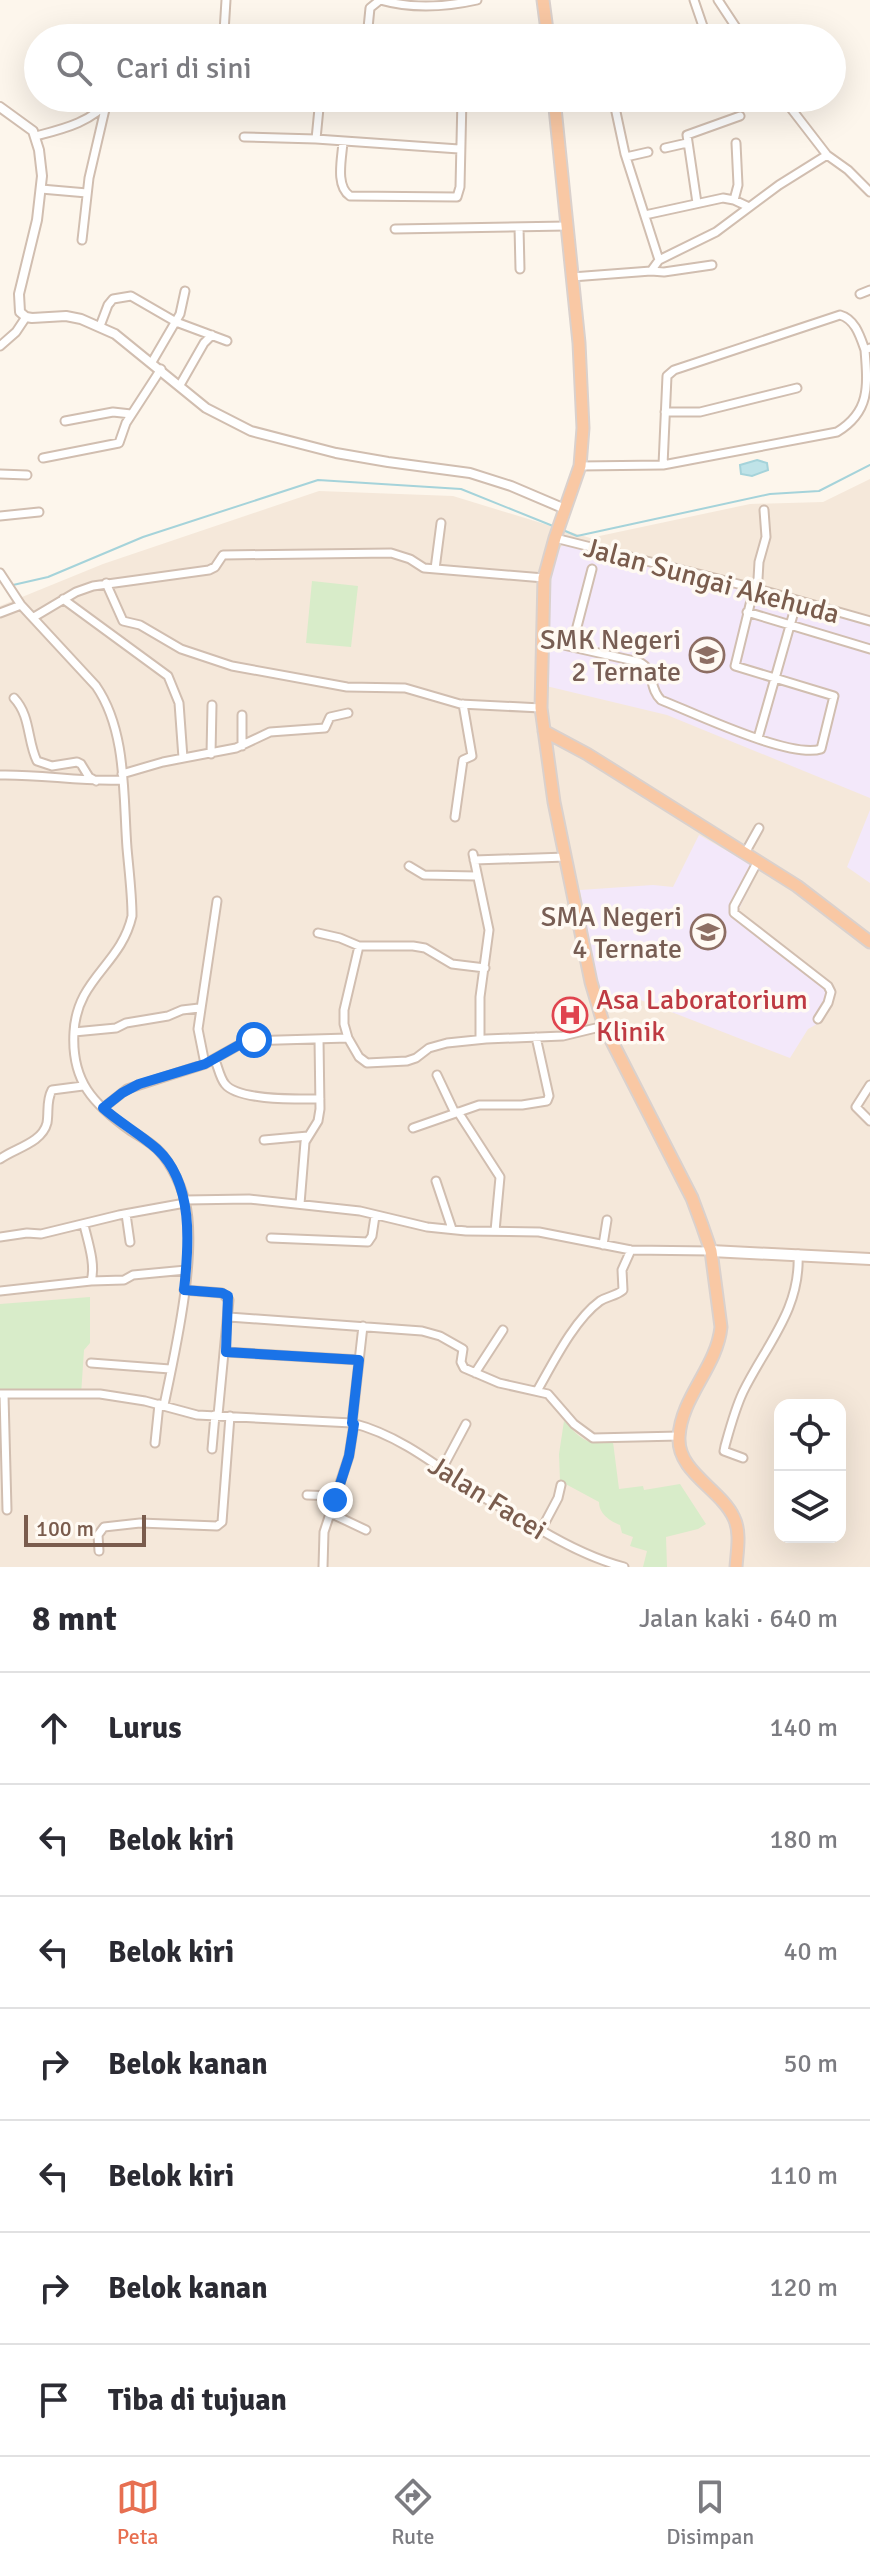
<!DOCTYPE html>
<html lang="id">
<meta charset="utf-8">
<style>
:root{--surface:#fff;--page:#f7f7f7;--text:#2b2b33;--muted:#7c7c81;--line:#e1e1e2;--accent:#e76f51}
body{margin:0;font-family:Signika,sans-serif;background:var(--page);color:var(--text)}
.controls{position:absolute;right:24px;bottom:24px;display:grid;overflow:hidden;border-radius:16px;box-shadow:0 8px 32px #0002}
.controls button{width:72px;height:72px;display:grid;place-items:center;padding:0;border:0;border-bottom:2px solid var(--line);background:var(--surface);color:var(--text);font:40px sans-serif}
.scale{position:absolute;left:24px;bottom:20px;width:122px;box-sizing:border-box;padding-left:8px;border:4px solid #7a5c4d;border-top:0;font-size:22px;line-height:28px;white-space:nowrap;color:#7a5c4d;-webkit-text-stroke:6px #fffaf3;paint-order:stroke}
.stop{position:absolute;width:24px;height:24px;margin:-18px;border:6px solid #1a73e8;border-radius:50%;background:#fff}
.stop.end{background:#1a73e8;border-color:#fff;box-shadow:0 2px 8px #0008}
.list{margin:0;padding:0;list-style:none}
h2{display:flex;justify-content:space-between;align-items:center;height:104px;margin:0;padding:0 32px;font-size:34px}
h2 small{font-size:26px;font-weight:400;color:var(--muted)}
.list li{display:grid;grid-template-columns:52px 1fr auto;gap:24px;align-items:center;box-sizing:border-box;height:112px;padding:0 32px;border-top:2px solid var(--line)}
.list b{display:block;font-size:30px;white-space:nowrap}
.list em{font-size:26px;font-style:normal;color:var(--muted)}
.icon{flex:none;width:44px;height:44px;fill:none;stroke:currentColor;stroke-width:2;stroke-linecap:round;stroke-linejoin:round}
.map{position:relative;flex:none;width:870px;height:1567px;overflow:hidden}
.search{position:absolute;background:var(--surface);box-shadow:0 8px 32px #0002;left:24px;right:24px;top:24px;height:88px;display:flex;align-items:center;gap:20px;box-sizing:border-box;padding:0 28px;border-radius:44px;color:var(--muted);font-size:30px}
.sheet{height:888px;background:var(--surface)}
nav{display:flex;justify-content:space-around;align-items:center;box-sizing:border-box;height:112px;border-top:2px solid var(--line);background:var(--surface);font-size:22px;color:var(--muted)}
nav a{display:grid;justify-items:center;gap:4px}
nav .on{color:var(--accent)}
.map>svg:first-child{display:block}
</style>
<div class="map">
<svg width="870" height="1567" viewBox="0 0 870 1567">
<rect width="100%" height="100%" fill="#fdf6ec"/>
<path fill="#f5e8da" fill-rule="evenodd" d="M 870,479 L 870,1567 L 0,1567 L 0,606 L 103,564 L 319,491 L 453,496 L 590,538 L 750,504 L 823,502 ZM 780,1405 L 840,1405 L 840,1537 L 780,1537 Z"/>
<path fill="#f3e8fa" d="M 567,543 L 870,624 L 870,798 L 667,715 L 542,685 L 548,598 L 556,554 L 563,544 Z
M 870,810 L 870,883 L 847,867 Z
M 699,835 L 759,869 L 737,913 L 835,993 L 817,1024 L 808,1029 L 790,1058 L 638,999 L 600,995 L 580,890 L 653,885 L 673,887 Z"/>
<path fill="#d8ecc9" d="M 312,581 L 358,586 L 351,647 L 306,643 Z
M 90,1297 L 90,1343 L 84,1350 L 81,1395 L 0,1391 L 0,1304 Z
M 564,1421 C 582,1440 586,1445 613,1442 L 619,1489 L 643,1486 L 644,1490 L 680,1484 L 706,1524 L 698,1529 L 666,1537 L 667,1567 L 643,1567 L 647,1551 L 630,1546 L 633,1537 L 622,1533 L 620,1525 C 610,1521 599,1514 599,1502 L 560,1481 L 559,1454 Z"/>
<path fill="#bfe3e8" stroke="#a5d3da" stroke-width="2" d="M 757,460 L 767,463 L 768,470 L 752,476 L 741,474 L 740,465 Z"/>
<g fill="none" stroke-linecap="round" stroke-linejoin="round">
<path stroke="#a5d3da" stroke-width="2" d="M 563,530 L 577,536 L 770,494 L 819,491 L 870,465
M 13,585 L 48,577 L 143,537 L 318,480 L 461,489 L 553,526"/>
<g stroke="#d1beb0" stroke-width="11">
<path id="minor" d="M 380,0 C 412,9 446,7 477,0
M 694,0 L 707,38
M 718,0 L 743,38
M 224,32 L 226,0
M 367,38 L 370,8 L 380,0
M 320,98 L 316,139 L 459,149
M 613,98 L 625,154 L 659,260
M 783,98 L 827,155 L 848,170 L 870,192
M 36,136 C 63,129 93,122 111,98
M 244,137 L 316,139
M 343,142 C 342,158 335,186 350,196 L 457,197 L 460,187 L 462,98
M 665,148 L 687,143
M 626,157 L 648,152
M 41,189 L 87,193
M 734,200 L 738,185 L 736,143
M 697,203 L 687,135 L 740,116
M 645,215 L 723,198 L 734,200 L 749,207
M 519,227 L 520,269
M 395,229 L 567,226
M 82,240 L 89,178 L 106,105
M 651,271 L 664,272 L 712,265
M 572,277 L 651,271 L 659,260 L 716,232 L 779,185 L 827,155
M 860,294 L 870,290
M 100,326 L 108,305 L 113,299 L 131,296 L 176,322 L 227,341
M 0,346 L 16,332 L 26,317
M 152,362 L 180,314 L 185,291
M 180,385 L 204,343 L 212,335
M 665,412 L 700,412 L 797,388
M 65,421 L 113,412 L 131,414
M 43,458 L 119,443 L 126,423 L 161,369
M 663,465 L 667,376 L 674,370 L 840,315 C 855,319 860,336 865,350
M 580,466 L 663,465 L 837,432 C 870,412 868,387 865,350 L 870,348
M 0,474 L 27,475
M 0,516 L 39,512
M 555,538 L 754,588 L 870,621
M 435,569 L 441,523
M 0,573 L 21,605 L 96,686 C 127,731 123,795 127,848 C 129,871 132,894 132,916 C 121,965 77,978 74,1032 C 71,1081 93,1104 131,1131 C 141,1137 152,1143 160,1152 C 171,1164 181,1185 185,1201 C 198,1251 175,1353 164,1405
M 106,583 L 123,621 L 140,625 L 181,649 L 232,666 L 347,687 L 405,688 L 460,704 L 541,708
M 63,599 L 168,676 L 179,703 L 183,758
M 747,612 L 870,649
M 0,613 L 21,605
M 34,617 L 76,592 L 93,586 L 209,570 L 215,567 L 223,555 L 391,553 L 410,559 L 424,568 L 544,578
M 541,640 L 639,662 C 656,670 648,688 661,700 C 694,713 790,759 821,749 L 834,696 L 735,666 L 754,588 L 758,579 L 759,562 L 766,537 L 764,510
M 572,646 L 592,569
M 14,698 C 31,716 27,741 37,761 L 52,766 L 77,762 L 81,764 L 89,777 L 96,781
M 758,738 L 797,601
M 242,746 L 242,715
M 211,754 L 212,705
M 122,774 L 163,762 L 236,748 L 270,732 L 325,728 L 330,717 L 348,713
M 0,775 C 41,774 81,782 122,780
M 455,817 L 463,760 L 472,756 L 463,704
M 745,853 L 759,828
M 473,854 L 489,930 L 480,997 L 480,1039
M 474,860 L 566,857
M 758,861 L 734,906 L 734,913 L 828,986 L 831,992 L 828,1003 L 818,1019
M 409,866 L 424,875 L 476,876
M 318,933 L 340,938 L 359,946
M 485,968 L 452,964 L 425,948 L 413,946 L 359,946 L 344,1010 L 344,1024 L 348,1038 L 359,1057 L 367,1063 L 407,1061 L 416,1058 L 429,1048 L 447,1043 L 486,1039 L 563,1036 L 604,1026
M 74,1032 L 116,1028 L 126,1023 L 168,1016 L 182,1010 L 199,1008
M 215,1060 C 218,1067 220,1078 225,1084 C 238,1101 299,1099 320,1099
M 205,1064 L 198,1029 L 217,901
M 437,1075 L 455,1113
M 870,1085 L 856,1107 L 870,1121
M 103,1108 L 127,1089 L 205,1064 L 246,1041 L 348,1038
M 458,1112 L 500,1177 L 495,1231
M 413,1128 L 479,1105 L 522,1105 L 547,1101 L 549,1096 L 536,1037
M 264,1140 L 308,1136
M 0,1159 C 15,1148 42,1143 47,1123 C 49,1111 46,1101 52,1090 L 83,1086
M 436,1181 L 452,1229
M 185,1200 L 249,1199 L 360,1211 L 427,1227 L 466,1231 L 539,1232 L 631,1250 L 711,1251
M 300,1204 L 305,1142 L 318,1121 L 320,1109 L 319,1039
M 126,1214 L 130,1242
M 0,1237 L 27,1233 L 41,1234 L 119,1215 L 185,1203
M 271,1238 L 368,1242 L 372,1236 L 375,1216
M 603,1245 L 607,1220
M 91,1281 L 124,1280 L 133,1275 L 186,1270
M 184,1290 L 222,1293 L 229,1300 L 218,1415
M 0,1291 L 91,1281 C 96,1265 88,1242 84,1225
M 229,1317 L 422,1331 L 440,1336 L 463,1349 L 461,1362 L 464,1368 L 499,1383 L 548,1394 L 574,1424 L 593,1438 L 679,1436
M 226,1352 L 359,1360
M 91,1363 L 170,1369
M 475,1373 L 503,1330
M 537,1391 C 553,1363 574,1320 600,1301 C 608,1296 616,1296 623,1290 L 622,1270 L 631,1250
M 0,1394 L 100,1394 L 145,1401 L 197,1415 L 352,1423 C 399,1435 436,1465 475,1492 C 496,1506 518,1516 539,1529 C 566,1545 593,1559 624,1567
M 4,1395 L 7,1510
M 352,1423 L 363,1326
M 155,1443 L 159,1404
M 212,1449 L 215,1415
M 743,1458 L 724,1451 L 725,1446 C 730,1428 735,1409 743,1392 C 766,1345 801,1309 798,1254
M 442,1469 L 466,1424
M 307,1495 L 336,1496
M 330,1513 L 366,1530
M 541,1530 L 558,1498 L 561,1485
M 99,1551 L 98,1535 L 104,1527 L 140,1523 L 217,1526 L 222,1522 L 230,1416
M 323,1567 L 324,1532 L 349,1456 L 354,1424"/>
</g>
<g stroke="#d1beb0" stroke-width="12">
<path id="tertiary" d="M 0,107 L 33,131 L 39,150 L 42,176 L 37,220 L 19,294 L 20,312 L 26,317 L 32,318 L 66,316 L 81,319 L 115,334 L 206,408 L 251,431 L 336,453 L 388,462 L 470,473 L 511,486 L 565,509"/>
</g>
<g stroke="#d6c0b0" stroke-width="14">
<path id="secondary" d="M 711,1251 L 870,1259"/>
</g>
<g stroke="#dad1cd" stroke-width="15">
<path id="trunk" d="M 543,0 L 548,38
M 554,98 L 579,343 L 583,428 L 580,466 L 555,538 L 544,578 L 541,708 L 554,802 L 591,982 L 604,1026 L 692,1198 L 702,1225 L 711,1251 L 721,1327 C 717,1367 681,1397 679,1437 C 677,1472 721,1489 734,1518 C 741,1532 737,1552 736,1567
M 544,731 L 587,754 L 797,886 L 870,942"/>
</g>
<use href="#minor" stroke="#fff" stroke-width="7"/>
<use href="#tertiary" stroke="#fff" stroke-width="8"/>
<use href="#secondary" stroke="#fff" stroke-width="10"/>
<use href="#trunk" stroke="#f9c8a4" stroke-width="11"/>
</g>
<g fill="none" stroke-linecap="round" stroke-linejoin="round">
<path stroke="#1a73e8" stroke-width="10" d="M 254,1040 L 246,1041 L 205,1064 L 139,1084 L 122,1093 L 103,1108 C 120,1123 140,1134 157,1149 C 194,1183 189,1245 184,1290 L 222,1293 L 228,1296 L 226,1352 L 359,1360 L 352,1423 L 354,1424 L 349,1456 L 335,1500"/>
</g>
<defs>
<g id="school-ring" transform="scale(1.8)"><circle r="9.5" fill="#fffaf3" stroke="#8d6e63" stroke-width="1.5"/><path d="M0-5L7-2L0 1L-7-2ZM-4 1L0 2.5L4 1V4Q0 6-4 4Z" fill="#8d6e63"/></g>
<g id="hospital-ring" transform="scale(1.8)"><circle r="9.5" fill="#fffaf3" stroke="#e0444e" stroke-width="1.5"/><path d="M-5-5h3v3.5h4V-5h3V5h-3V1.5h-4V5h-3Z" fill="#e0444e"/></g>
</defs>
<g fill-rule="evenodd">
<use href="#school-ring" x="707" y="655"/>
<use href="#school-ring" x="708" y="932"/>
<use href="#hospital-ring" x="570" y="1015"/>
</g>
<g text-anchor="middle" stroke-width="7" stroke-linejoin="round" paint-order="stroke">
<g font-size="28" fill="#7a5c4d" stroke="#fffaf3">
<text transform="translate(712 580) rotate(15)" y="10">Jalan Sungai Akehuda</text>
<text transform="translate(488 1497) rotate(32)" y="10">Jalan Facei</text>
</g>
<g font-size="28" fill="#785e54" stroke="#fffaf3" text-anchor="end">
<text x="681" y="649">SMK Negeri<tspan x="681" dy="32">2 Ternate</tspan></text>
<text x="682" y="926">SMA Negeri<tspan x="682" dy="32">4 Ternate</tspan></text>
</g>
<g font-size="28" fill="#be3a42" stroke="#fffaf3" text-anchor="start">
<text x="596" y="1009">Asa Laboratorium<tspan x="596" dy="32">Klinik</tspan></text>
</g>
</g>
</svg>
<div class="controls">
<button><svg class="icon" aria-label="locate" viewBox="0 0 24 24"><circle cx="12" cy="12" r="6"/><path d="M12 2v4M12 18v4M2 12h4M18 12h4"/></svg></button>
<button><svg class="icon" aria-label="layers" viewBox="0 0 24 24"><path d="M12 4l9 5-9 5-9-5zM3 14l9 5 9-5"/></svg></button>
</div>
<div class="scale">100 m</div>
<div class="stop" style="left:254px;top:1040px"></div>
<div class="stop end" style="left:335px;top:1500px"></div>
<div class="search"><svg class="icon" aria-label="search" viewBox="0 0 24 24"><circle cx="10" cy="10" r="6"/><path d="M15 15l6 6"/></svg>Cari di sini</div>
</div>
<section class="sheet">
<h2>8 mnt<small>Jalan kaki · 640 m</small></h2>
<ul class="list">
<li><svg class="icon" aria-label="ahead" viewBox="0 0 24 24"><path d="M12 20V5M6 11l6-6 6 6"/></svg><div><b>Lurus</b></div><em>140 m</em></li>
<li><svg class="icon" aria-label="left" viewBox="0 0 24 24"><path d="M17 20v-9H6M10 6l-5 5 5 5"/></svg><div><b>Belok kiri</b></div><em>180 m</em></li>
<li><svg class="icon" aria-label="left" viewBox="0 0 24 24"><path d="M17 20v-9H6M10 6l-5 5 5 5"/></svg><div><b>Belok kiri</b></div><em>40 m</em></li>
<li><svg class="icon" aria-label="right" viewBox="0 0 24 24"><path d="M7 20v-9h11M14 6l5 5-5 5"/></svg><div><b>Belok kanan</b></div><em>50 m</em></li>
<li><svg class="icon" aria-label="left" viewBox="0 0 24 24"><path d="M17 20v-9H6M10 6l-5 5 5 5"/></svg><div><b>Belok kiri</b></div><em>110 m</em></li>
<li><svg class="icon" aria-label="right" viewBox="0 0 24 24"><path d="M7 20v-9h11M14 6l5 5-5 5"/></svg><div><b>Belok kanan</b></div><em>120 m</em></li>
<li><svg class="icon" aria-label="arrive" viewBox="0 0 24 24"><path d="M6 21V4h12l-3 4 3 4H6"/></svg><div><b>Tiba di tujuan</b></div></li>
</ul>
</section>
<nav>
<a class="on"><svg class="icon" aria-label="map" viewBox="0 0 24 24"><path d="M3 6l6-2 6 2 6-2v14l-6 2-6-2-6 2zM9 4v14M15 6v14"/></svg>Peta</a>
<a><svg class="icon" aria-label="directions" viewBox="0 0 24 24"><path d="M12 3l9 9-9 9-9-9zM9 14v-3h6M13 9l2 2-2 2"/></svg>Rute</a>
<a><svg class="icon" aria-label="saved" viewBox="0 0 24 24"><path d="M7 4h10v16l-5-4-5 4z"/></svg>Disimpan</a>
</nav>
